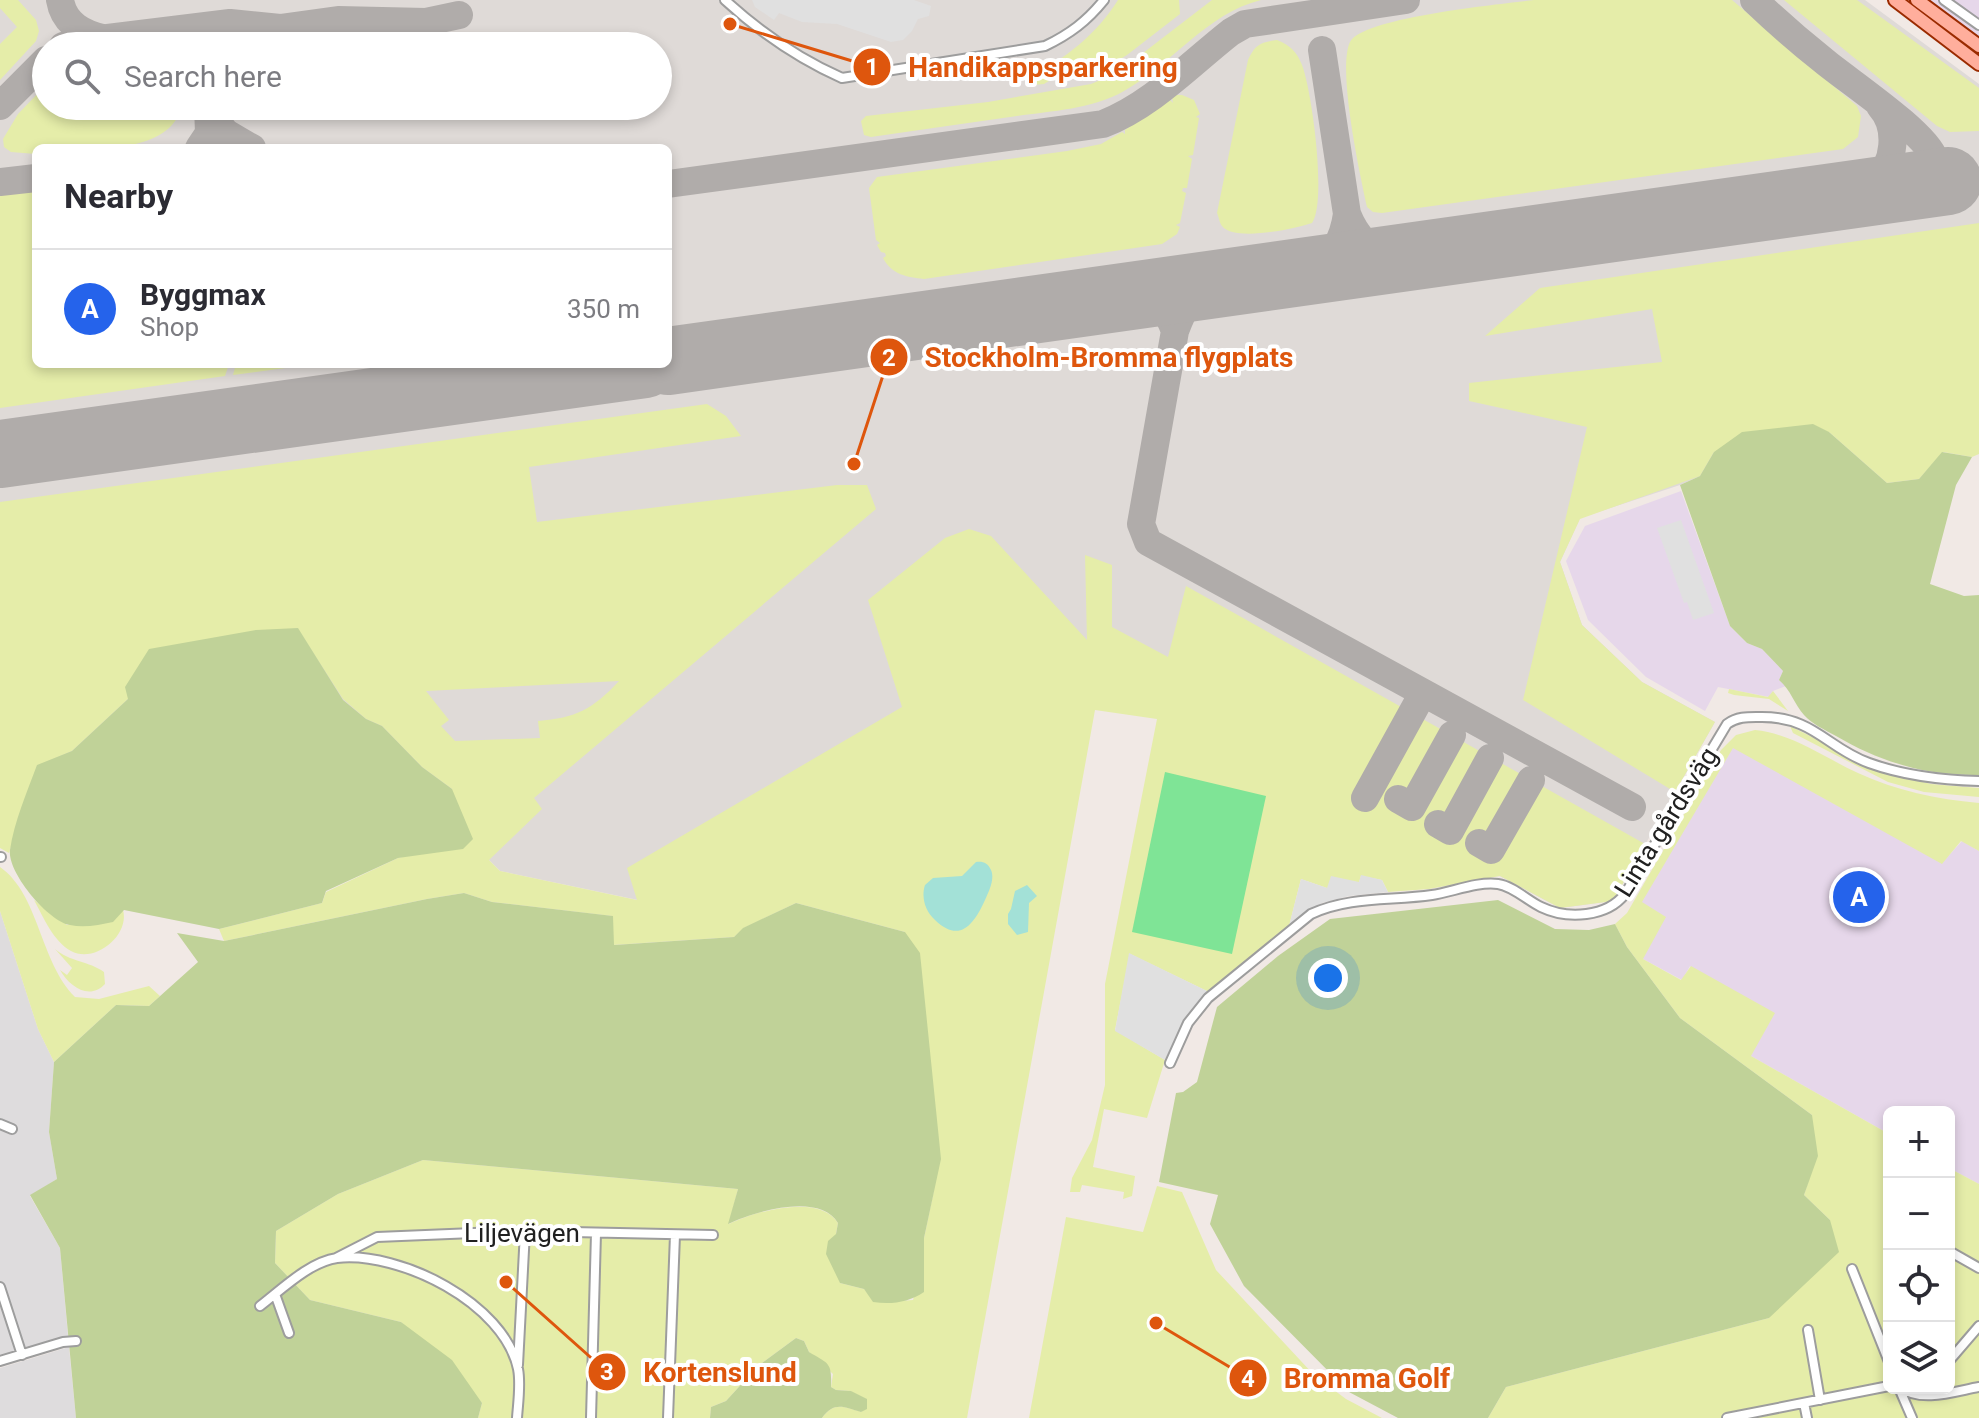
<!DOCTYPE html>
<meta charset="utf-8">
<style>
:root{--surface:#fff;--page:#f2f2f3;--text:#2b2b33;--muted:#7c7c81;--line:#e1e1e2;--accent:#2563eb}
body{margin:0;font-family:Roboto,sans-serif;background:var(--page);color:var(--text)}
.controls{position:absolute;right:24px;bottom:24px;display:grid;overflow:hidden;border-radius:12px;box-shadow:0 4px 12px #0003}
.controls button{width:72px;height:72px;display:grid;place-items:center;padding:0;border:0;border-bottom:2px solid var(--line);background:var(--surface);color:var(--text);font:40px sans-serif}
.you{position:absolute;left:1328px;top:978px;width:28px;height:28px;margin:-20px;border:6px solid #fff;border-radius:50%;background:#1a73e8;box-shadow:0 0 0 12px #1a73e833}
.badge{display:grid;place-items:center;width:52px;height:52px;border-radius:50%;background:var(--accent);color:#fff;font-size:26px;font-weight:700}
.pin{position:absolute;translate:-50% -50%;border:4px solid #fff;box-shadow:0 2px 8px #0006}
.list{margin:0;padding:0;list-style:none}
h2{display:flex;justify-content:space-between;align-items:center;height:104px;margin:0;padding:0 32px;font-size:34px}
h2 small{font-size:26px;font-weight:400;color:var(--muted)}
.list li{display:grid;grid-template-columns:52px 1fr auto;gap:24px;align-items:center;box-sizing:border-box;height:120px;padding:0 32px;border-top:2px solid var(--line)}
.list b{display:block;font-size:30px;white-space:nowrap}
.list p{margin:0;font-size:26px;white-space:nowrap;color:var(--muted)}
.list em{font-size:26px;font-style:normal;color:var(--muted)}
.icon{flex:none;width:44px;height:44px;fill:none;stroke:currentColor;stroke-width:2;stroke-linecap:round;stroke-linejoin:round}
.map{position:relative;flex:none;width:1979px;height:1418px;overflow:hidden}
.search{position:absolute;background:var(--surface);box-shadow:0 4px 12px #0003;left:32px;top:32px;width:640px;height:88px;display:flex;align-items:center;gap:20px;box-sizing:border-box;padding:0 28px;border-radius:44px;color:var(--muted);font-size:30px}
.panel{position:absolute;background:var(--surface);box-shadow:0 4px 12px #0003;left:32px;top:144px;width:640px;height:224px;border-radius:12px}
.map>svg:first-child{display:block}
</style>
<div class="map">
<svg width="1979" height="1418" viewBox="0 0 1979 1418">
<rect width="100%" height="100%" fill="#f1e9e5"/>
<path fill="#dedcdd" d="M 0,911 L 38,1029 L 54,1062 L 49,1132 L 57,1179 L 30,1196 L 60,1248 L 68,1336 L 0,1357 Z
M 69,1347 L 76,1418 L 0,1418 L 0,1368 Z"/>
<path fill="#e6d7ea" d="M 1930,0 L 1979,0 L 1979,38 Z
M 1681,491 L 1730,626 L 1747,643 L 1762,649 L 1783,671 L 1779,680 L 1786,686 L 1773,691 L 1769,697 L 1718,687 L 1705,711 L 1646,677 L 1588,620 L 1566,561 L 1585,526 Z
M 1733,747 L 1942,863 L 1962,841 L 1979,851 L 1979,1184 L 1949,1168 L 1949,1112 L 1889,1112 L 1889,1134 L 1751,1056 L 1690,966 L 1682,980 L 1643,959 L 1641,902 Z"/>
<path fill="#dfdad7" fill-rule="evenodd" d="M 0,0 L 1865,0 L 1979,84 L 1979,400 L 1813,424 L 1680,485 L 1580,518 L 1560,562 L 1582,625 L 1642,682 L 1715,722 L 1613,901 L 1560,908 L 1080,653 L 638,900 L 500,871 L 476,847 L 0,791 ZM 46,46 L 658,46 L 658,106 L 46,106 ZM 36,148 L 668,148 L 668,364 L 36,364 Z"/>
<path fill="#e5eda9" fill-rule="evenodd" d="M 0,0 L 18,0 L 36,20 L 39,31 L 36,41 L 0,80 L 0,44 L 17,27 L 0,8 Z
M 1118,0 L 1179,0 L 1180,14 L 1127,55 L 1105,68 L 1075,79 L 1070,68 L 1044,84 L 1032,85 L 1029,77 C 1064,60 1097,34 1118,0 Z
M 1212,0 L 1261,0 C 1207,13 1171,65 1124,91 C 1093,109 1051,111 1017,116 C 968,123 919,130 871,137 L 864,135 L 861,121 L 866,116 L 988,102 L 1091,84 L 1117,73 Z
M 1534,0 L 1732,0 L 1857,106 L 1861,116 L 1858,137 L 1843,149 L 1382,213 L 1373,212 L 1367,207 C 1360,175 1337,69 1350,42 C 1363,17 1503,4 1534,0 Z
M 1784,0 L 1857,0 L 1979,88 L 1979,131 L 1950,132 L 1937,126 Z
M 1277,40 C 1290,45 1297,52 1302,65 C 1312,91 1327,202 1312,223 C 1294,229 1234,242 1222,226 C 1219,222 1219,217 1217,213 L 1248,60 C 1255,45 1260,42 1277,40 Z
M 46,85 L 46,106 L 182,106 C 169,159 78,148 36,148 L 36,154 L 11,152 L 4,147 L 3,139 L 18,114 Z
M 1176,95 L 1182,95 L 1194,100 L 1200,114 L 1196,117 L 1199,118 L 1193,155 L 1188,156 L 1192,159 L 1187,188 L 1183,188 L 1182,191 L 1186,193 L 1180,223 L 1176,225 L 1180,227 L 1177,234 L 1162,244 L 924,279 C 907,277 892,275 883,258 L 886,256 L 885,253 L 881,252 L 877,245 L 880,243 L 876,240 L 869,188 L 877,177 L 1067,151 L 1101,144 L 1122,132 L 1125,134 L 1125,130 L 1169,99 L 1173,103 L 1172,97 Z
M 36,189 L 36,364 L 229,364 L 225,376 L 0,408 L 0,194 Z
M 1979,223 L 1979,454 L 1972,457 L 1943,452 L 1919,479 L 1887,483 L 1829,432 L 1714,452 L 1700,476 L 1580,519 L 1560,562 L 1582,625 L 1642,682 L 1715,722 L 1675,792 L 1523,700 L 1587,427 L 1469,401 L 1469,383 L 1662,362 L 1652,309 L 1485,336 L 1540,288 Z
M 236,364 L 315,364 L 233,375 Z
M 707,404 L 726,416 L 741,436 L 529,467 L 537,522 L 837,485 L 867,485 L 876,509 L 534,798 L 542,809 L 489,860 L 500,871 L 637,900 L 627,868 L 902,707 L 868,600 L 945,538 L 969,529 L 991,536 L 1087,640 L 1085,555 L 1112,565 L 1112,627 L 1168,657 L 1186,586 L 1645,844 L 1613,901 L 1560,908 L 1500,876 L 1429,889 L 1388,892 L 1382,880 L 1361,876 L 1359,882 L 1327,888 L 1301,879 L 1289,926 L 1209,992 L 1130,954 L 1115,1030 L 1165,1060 L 1147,1118 L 1104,1109 L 1093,1167 L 1135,1176 L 1132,1196 L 1123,1199 L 1124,1192 L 1082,1185 L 1080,1192 L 1070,1192 L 1072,1178 L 1092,1140 L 1105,1085 L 1105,984 L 1157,719 L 1095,710 L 967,1418 L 822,1418 C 834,1401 844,1407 862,1412 L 851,1391 L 836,1390 L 831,1387 L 833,1374 L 809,1352 L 804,1341 L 796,1338 L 758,1366 L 726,1401 L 711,1407 L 710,1418 L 478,1418 L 482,1403 L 401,1322 L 310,1300 L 275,1263 L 276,1231 L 338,1194 L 423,1160 L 738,1189 L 729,1224 C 756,1211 820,1193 838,1223 L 836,1234 L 840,1283 L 864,1289 C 878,1307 893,1301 913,1300 L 924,1259 L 924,1238 L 934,1190 L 905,932 L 796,903 L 744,928 L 734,937 L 613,945 L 612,916 L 492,902 L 464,893 L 427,899 L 224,941 L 219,929 L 322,903 L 326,892 L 398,858 L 423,852 L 452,789 L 422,767 L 382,726 L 366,719 L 343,699 L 297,628 L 128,699 L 72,751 L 37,766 L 9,853 L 0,848 L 0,502 ZM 619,681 C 593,709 576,718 538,721 L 540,738 L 455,741 L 441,726 L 449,720 L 426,691 Z
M 1729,689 L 1768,697 L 1773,691 L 1788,711 L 1769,699 L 1734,695 L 1728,693 Z
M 1790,726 L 1883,772 L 1931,784 L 1979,788 L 1979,797 L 1924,792 L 1888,782 L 1793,733 Z
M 1755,730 C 1793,734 1823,757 1858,773 C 1897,791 1936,799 1979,803 L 1979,851 L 1961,841 L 1942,864 L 1733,748 L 1642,902 L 1666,917 L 1643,959 L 1681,980 L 1691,966 L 1775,1013 L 1751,1056 L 1889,1134 L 1889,1388 L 1949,1388 L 1949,1168 L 1979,1184 L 1979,1418 L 1488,1418 L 1506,1387 L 1769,1318 L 1830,1220 L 1804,1195 L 1810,1176 L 1812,1115 L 1680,1018 L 1627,947 L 1615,924 L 1627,913 L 1721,750 L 1736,735 Z
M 0,867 C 39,894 40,962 75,997 L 99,999 L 149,986 L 160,996 L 149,1006 L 116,1005 L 54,1062 L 38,1029 L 0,911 Z
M 34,900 L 67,925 L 123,910 C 130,935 95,964 71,951 C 53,941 44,918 34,900 Z
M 55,949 C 70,962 89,961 104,972 L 105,984 C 89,1001 69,986 60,970 L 67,975 L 72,968 Z
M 1157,1186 L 1182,1192 L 1216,1270 L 1314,1375 L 1346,1399 L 1382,1418 L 1029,1418 L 1066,1217 L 1143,1232 Z"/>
<path fill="#c0d298" d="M 1813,424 L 1829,432 L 1887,483 L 1919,479 L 1942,452 L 1972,457 L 1956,485 L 1930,584 L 1964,596 L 1979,595 L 1979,775 C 1927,776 1880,762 1836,736 C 1825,730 1812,724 1804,715 C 1794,704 1791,690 1779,680 L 1783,671 L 1762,649 L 1747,643 L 1730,626 L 1680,485 L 1700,476 L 1714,452 L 1742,432 Z
M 298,628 L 343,700 L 366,719 L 382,726 L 422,767 L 452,789 L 473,839 L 463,849 L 398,858 L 326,891 L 322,903 L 219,929 L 124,910 L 113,922 C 99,925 84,928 70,925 C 48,921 7,872 10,850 C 14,822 27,792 37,765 L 72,751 L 128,699 L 125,687 L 149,649 L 256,630 Z
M 464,893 L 492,902 L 613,916 L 614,945 L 734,937 L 743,928 L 796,903 L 905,932 L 920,953 L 941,1159 L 924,1238 L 924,1292 C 909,1302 892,1305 873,1302 L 864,1289 L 840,1283 L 826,1254 L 828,1241 L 836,1234 L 838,1223 C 820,1192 755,1211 728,1224 L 738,1189 L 423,1160 L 338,1194 L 276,1231 L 275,1263 L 310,1300 L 401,1322 L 452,1360 L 482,1403 L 478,1418 L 76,1418 L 60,1248 L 30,1195 L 57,1179 L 49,1132 L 54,1062 L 116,1005 L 149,1006 L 198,962 L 177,933 L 224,941 L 427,899 Z
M 1498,900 L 1555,929 L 1589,930 L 1615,924 L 1627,947 L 1680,1018 L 1812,1115 L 1818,1156 L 1804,1195 L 1830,1220 L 1839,1252 L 1769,1318 L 1506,1387 L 1488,1418 L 1398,1418 L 1349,1392 L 1244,1286 L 1210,1224 L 1218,1195 L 1159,1182 L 1176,1093 L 1183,1092 L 1197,1082 L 1217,1007 L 1278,956 L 1330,919 Z
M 796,1338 L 804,1341 L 809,1352 C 829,1364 832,1362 831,1387 L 836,1390 L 851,1391 L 867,1399 L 867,1409 L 861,1412 C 844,1407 834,1401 822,1418 L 710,1418 L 711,1407 L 726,1401 L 758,1366 Z"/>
<path fill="#7fe496" d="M 1165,772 L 1266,796 L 1232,954 L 1132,932 Z"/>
<path fill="#e0e0e0" d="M 752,0 L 914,0 L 931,6 L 929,16 L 918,19 L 912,31 L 903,40 L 891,42 L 837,24 L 802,22 L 779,13 L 774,20 L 755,7 Z
M 1681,520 L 1714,613 L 1693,620 L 1687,602 L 1684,603 L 1657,528 Z
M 1361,875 L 1382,880 L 1388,892 L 1349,896 L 1322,903 L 1289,926 L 1301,879 L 1327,888 L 1331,876 L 1359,882 Z
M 1129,953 L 1209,992 L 1184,1021 L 1165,1060 L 1115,1031 Z"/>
<path fill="#a3e1d7" d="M 976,862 C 983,861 988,863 991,870 C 995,879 989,891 985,900 C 974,924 960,944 935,920 C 925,911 921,897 925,885 L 933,878 L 962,876 Z
M 1027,885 L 1037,896 L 1029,903 L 1028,932 L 1017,935 L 1008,924 L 1008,914 L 1011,909 L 1015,891 Z"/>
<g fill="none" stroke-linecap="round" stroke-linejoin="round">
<path stroke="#b0acaa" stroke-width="28" d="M 60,0 C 64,24 83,34 106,39
M 1754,0 C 1776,21 1800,42 1824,61 C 1848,81 1926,133 1934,158 C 1939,172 1931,181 1918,185
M 63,46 L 75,42 L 230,23
M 209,46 L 215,37 L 230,23 L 280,28 L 338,20 L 426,22 L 459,15
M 1322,50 L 1347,214
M 0,106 L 46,60
M 209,112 L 226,133 L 252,148
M 199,148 L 209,133 L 208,106
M 0,182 L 36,178
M 668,184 L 1103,124 C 1152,105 1190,64 1231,32 L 1245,24 L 1406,0
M 1843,196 C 1854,193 1864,190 1873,183 C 1896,165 1899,127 1880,106
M 1311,271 C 1333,256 1343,242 1347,214 C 1357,239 1369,249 1394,259
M 1131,296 C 1157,296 1166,307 1175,331 C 1185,304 1189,297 1216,284
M 1175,331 L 1141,524 L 1148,542 L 1632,807
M 1365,798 L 1423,693
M 1398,799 L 1412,807 L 1452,735
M 1438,824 L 1450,831 L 1490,758
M 1479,843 L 1491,850 L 1531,780"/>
<path stroke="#b0acaa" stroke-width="68" d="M 668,361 L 1948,181
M 0,454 L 645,364"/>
<g stroke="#9d9d9d" stroke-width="12">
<path id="street" d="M 725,0 C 761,33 797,58 842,78 L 1045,46 C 1070,34 1087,21 1104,0
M 1944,0 L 1979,25
M 0,857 L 1,857
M 1170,1063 L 1188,1023 L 1208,998 L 1311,914 C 1350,896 1391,901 1432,895 C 1452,892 1478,881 1498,884 C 1513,886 1528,901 1541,907 C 1568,920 1607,917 1625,894 L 1727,724 C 1738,716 1749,717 1762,717 C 1814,717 1827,748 1869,763 C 1905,776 1941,780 1979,781
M 0,1124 L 12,1129
M 1949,1251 L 1979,1268
M 336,1258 L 377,1237 L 525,1231 L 713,1235
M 1852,1269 L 1889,1362
M 0,1287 L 22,1355
M 275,1294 L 289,1333
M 260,1306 C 281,1290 309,1262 337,1258 C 400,1251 504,1303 518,1369 C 521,1384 518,1403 517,1418
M 1808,1330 L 1820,1400
M 0,1361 L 63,1342 L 76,1341
M 1949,1361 L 1979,1326
M 518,1365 L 525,1231
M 1899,1388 L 1912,1418
M 1902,1388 C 1921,1403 1956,1391 1979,1387
M 1804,1403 L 1807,1418
M 591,1418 L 596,1233
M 668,1418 L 675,1235
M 1727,1418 L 1889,1386"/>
</g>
<g stroke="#9b2b00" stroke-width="16">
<path id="primary" d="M 1895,0 L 1979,64
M 1917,0 L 1979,46"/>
</g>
<use href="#street" stroke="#fff" stroke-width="8"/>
<use href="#primary" stroke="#ffae9c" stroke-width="12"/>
</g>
<g text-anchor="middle" stroke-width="8" stroke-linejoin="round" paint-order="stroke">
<g font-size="26" fill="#202020" stroke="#fff">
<text transform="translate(1666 822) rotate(-58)" y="9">Linta gårdsväg</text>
<text x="522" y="1242">Liljevägen</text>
</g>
</g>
<path fill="none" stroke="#de560d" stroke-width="3" d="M730 24L872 67M854 464L889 357M506 1282L607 1372M1156 1323L1248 1378"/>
<g fill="#de560d" stroke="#fff" stroke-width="3">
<circle cx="730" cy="24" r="8"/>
<circle cx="854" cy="464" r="8"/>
<circle cx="506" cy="1282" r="8"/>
<circle cx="1156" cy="1323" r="8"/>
<circle cx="872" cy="67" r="20"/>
<circle cx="889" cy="357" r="20"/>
<circle cx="607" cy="1372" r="20"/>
<circle cx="1248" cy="1378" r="20"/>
</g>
<g font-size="24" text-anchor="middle" font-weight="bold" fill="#fff">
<text x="872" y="75">1</text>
<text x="889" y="366">2</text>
<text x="607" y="1380">3</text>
<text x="1248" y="1387">4</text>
</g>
<g font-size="28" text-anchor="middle" font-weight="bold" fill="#de560d" stroke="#fff" stroke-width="8" stroke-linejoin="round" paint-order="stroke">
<text x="1043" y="77">Handikappsparkering</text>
<text x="1109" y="367">Stockholm-Bromma flygplats</text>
<text x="720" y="1382">Kortenslund</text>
<text x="1367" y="1388">Bromma Golf</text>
</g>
</svg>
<div class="controls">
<button>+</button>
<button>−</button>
<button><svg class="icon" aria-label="locate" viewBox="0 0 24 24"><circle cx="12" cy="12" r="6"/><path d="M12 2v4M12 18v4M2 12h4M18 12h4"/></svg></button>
<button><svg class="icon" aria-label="layers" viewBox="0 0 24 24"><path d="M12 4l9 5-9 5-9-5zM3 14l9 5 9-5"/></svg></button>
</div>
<div class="you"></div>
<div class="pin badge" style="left:1859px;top:897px">A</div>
<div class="search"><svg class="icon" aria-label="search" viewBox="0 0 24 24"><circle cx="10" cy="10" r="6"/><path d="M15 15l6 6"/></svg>Search here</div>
<section class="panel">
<h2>Nearby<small></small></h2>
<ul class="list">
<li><span class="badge">A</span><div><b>Byggmax</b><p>Shop</p></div><em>350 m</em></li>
</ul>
</section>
</div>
